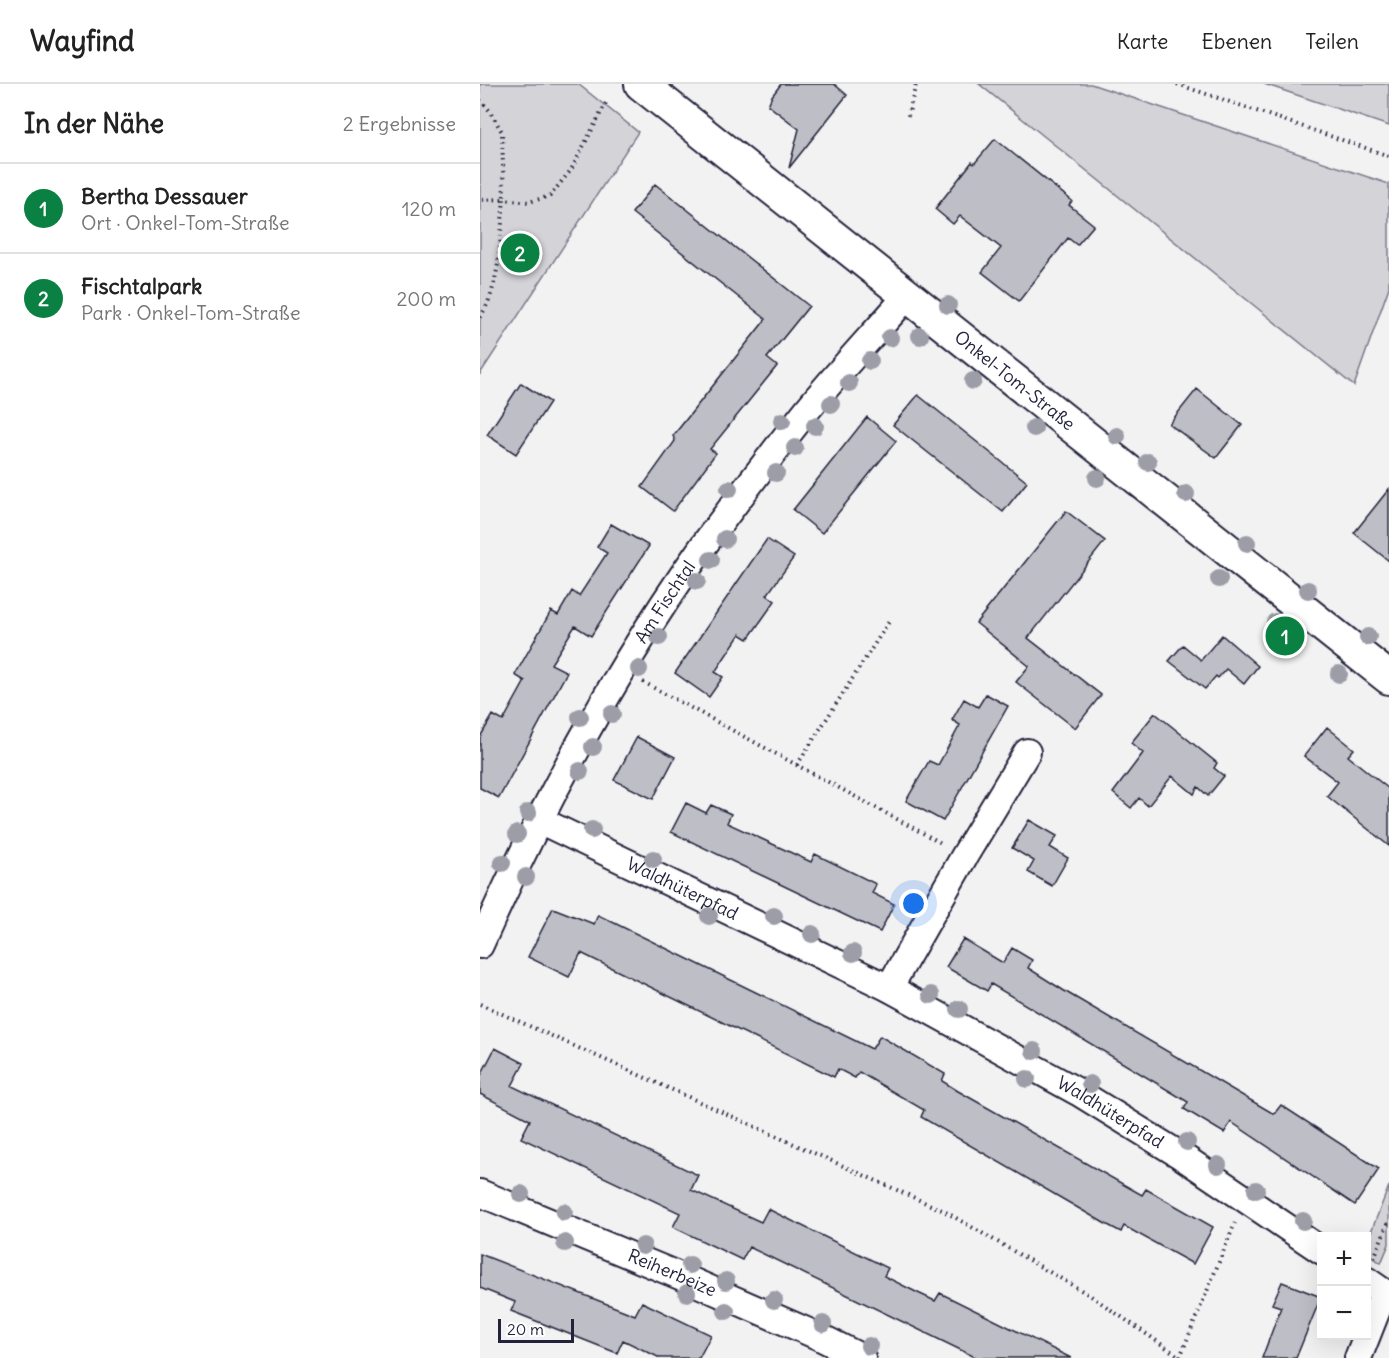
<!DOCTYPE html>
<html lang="de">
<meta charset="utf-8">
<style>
:root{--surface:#fff;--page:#f6f6f6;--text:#222;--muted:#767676;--line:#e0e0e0;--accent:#0b8043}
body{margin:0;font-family:Delius,sans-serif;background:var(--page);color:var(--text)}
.controls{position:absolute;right:18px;bottom:18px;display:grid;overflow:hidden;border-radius:0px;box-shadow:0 6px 24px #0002}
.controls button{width:54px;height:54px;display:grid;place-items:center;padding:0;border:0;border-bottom:2px solid var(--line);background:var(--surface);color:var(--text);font:30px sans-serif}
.scale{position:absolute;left:18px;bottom:15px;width:76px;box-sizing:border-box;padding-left:6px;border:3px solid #22223b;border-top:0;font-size:16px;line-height:21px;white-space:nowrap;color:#22223b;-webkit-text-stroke:4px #fff;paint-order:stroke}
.you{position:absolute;left:434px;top:820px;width:21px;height:21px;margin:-15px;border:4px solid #fff;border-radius:50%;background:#1a73e8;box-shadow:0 0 0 9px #1a73e833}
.badge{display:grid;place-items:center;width:39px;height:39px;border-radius:50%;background:var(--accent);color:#fff;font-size:20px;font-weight:700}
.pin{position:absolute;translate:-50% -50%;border:3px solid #fff;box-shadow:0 2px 6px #0006}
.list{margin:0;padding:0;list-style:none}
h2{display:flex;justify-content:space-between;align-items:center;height:78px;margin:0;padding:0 24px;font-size:26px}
h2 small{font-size:20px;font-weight:400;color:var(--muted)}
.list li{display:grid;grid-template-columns:39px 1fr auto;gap:18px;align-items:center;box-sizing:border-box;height:90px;padding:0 24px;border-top:2px solid var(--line)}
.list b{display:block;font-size:22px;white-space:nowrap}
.list p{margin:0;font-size:20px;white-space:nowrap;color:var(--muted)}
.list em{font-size:20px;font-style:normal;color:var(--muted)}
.map{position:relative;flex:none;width:909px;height:1274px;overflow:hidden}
header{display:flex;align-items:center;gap:36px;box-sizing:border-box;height:84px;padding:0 30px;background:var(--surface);border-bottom:2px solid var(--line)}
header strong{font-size:28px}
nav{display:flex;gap:33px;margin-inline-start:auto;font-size:21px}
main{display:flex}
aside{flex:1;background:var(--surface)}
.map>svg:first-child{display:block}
</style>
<header>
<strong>Wayfind</strong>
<nav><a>Karte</a><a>Ebenen</a><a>Teilen</a></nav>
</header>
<main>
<aside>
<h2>In der Nähe<small>2 Ergebnisse</small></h2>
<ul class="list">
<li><span class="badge">1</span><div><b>Bertha Dessauer</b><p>Ort · Onkel-Tom-Straße</p></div><em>120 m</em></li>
<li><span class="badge">2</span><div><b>Fischtalpark</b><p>Park · Onkel-Tom-Straße</p></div><em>200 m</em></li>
</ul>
</aside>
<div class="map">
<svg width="909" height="1274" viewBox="0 0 909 1274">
<rect width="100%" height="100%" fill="#f2f2f3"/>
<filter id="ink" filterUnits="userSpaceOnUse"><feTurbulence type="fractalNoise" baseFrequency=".0167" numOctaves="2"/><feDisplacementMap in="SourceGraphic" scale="12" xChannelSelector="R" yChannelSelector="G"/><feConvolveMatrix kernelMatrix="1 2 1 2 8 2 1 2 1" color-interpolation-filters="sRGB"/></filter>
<g filter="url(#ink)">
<path fill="#d3d3d8" stroke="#7a7a8a" stroke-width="1.5" d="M 0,0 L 98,0 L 158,48 L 0,290 Z
M 499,0 L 611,0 L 909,100 L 909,203 L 874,302 Z
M 784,0 L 909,0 L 909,42 Z
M 909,1102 L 909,1160 L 901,1179 L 887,1169 L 887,1158 Z"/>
<path fill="#bebec6" stroke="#22223b" stroke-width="1.5" d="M 301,0 L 354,0 L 367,11 L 309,84 L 319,45 L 288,21 L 292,12 Z
M 515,55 L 592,117 L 589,121 L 614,141 L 597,161 L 588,154 L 539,217 L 502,188 L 521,164 L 480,132 L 473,140 L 455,125 L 492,78 L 494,80 Z
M 175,100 L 329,222 L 287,274 L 297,282 L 230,365 L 236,369 L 193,427 L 162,403 L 195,357 L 193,352 L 286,235 L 152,129 Z
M 41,299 L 70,318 L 36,370 L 7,351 Z
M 717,305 L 762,341 L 736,374 L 689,340 Z
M 438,311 L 547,398 L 523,428 L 413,341 Z
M 387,333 L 416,357 L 342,449 L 313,426 Z
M 909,405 L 909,477 L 874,449 Z
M 586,427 L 625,457 L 548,554 L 621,611 L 595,644 L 536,598 L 549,582 L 496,539 Z
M 131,440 L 169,462 L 111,552 L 95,542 L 71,580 L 87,588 L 19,714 L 0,704 L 0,653 L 13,631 L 23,637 L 45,597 L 35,591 L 71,527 L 78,531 L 92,507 L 99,512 L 127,469 L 117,463 Z
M 287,455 L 314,473 L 287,511 L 295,517 L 268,555 L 260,550 L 235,588 L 243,593 L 229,613 L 195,589 Z
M 742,551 L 778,582 L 764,600 L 746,585 L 738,594 L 736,592 L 725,605 L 689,577 L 703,561 L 721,576 Z
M 506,610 L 528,622 L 463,737 L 426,717 L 449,677 L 458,681 L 480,641 L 472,636 L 484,615 L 498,623 Z
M 675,629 L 737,679 L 734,684 L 744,692 L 728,712 L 718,703 L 714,710 L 692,692 L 668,722 L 659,714 L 651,724 L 633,709 L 663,669 L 651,659 Z
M 847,643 L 874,665 L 868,672 L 909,705 L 909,762 L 847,712 L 858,698 L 824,672 Z
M 157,653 L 195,673 L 173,715 L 134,696 Z
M 206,719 L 226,729 L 231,721 L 251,730 L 247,739 L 286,757 L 331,778 L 335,770 L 396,800 L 392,809 L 414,820 L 400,848 L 191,748 Z
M 549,736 L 577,752 L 570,763 L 588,774 L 572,802 L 548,788 L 554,777 L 532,764 Z
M 73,824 L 114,840 L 118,831 L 392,965 L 400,952 L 465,990 L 462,997 L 478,1007 L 662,1111 L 666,1105 L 733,1143 L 713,1180 L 644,1142 L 641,1148 L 624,1139 L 441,1033 L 444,1026 L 379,988 L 375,994 L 358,985 L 354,993 L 101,869 L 89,893 L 48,873 Z
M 483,855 L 523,879 L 532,864 L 552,876 L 548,884 L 586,908 L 794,1030 L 801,1021 L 899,1085 L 875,1121 L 751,1038 L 744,1049 L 704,1025 L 708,1018 L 511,900 L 507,907 L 466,883 Z
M 15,964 L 44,979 L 32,1002 L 218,1091 L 211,1106 L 281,1138 L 288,1125 L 408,1184 L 404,1192 L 438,1209 L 455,1217 L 460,1209 L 591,1274 L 497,1274 L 269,1163 L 262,1176 L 193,1143 L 200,1129 L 41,1054 L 50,1036 L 0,1010 L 0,993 Z
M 0,1170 L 155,1231 L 162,1218 L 231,1251 L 219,1274 L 180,1274 L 143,1256 L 137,1269 L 31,1227 L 35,1218 L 0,1204 Z
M 802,1198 L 841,1213 L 816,1274 L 782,1274 L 801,1223 L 792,1220 Z"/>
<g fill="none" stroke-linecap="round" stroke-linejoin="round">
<g stroke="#22223b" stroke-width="30">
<g id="minor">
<path id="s1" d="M 59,736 L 409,904 L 598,1008 L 700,1071 L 842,1167"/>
<path id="s2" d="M 0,861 C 61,724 134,588 221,465 C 254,420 288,375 323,331 C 356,290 393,251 428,211"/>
<path d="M 409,904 L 485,771 L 547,668"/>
<path id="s3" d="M 0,1109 L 207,1195 L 340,1253 L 382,1274"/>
<path d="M 886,1196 L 909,1212"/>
<path d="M 878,1274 L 904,1208"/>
</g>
</g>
<g stroke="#22223b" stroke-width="36">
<g id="major">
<path id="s4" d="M 161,0 L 909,594"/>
</g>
</g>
<path stroke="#22223b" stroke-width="4" stroke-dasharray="1.5 4.5" stroke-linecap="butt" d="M 697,0 L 909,72
M 0,16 L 10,27 L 22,48 L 24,115 L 0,116
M 428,32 L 436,0
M 0,233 C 21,203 20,151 24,115 L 49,118 L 70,112 L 91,86 L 127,17
M 163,598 L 463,760
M 317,681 L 410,536
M 0,920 L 464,1127 L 611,1212 L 700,1273
M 894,1174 L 909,1136
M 700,1273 L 755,1139"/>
<use href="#minor" stroke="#fff" stroke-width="26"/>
<use href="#major" stroke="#fff" stroke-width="32"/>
</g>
<g fill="#9d9da8">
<circle cx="468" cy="221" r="9"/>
<circle cx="440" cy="252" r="9"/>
<circle cx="410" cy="254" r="9"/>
<circle cx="390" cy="277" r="9"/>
<circle cx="493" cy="297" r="9"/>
<circle cx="369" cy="299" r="9"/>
<circle cx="351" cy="320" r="9"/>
<circle cx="302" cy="337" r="9"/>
<circle cx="335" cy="342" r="9"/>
<circle cx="554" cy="344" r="9"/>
<circle cx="637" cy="352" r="9"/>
<circle cx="315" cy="364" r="9"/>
<circle cx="668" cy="378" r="9"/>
<circle cx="296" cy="389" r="9"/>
<circle cx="617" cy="394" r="9"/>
<circle cx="249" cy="405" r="9"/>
<circle cx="706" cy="410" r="9"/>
<circle cx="245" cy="455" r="9"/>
<circle cx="767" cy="459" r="9"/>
<circle cx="231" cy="476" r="9"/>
<circle cx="739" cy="495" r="9"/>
<circle cx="217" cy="497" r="9"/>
<circle cx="828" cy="506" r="9"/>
<circle cx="795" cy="538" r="9"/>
<circle cx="179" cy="553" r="9"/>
<circle cx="888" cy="553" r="9"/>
<circle cx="159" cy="585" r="9"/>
<circle cx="859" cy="590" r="9"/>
<circle cx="132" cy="630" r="9"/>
<circle cx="100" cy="633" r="9"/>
<circle cx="113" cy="663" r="9"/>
<circle cx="100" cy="687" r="9"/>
<circle cx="48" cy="729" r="9"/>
<circle cx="112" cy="746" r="9"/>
<circle cx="37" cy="750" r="9"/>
<circle cx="173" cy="775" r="9"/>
<circle cx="22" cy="779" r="9"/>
<circle cx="46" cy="793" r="9"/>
<circle cx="229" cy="832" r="9"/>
<circle cx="294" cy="832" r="9"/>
<circle cx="332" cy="850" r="9"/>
<circle cx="373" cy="869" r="9"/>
<circle cx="451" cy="911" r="9"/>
<circle cx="479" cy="925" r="9"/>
<circle cx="554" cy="967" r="9"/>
<circle cx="547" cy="995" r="9"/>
<circle cx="610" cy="1000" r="9"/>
<circle cx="707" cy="1058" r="9"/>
<circle cx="738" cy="1081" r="9"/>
<circle cx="776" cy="1106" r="9"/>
<circle cx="41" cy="1110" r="9"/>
<circle cx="84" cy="1128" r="9"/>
<circle cx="823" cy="1137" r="9"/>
<circle cx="85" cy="1159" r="9"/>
<circle cx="163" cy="1162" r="9"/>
<circle cx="210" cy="1181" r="9"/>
<circle cx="246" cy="1197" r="9"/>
<circle cx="207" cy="1209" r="9"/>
<circle cx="294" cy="1216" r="9"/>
<circle cx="246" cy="1227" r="9"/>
<circle cx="343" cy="1240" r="9"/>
<circle cx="389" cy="1262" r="9"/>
</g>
</g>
<g text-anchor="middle" stroke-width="6" stroke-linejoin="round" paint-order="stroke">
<g font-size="18" fill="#22223b" stroke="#fff">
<text dy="6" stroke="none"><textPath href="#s4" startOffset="477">Onkel-Tom-Straße</textPath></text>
<text dy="6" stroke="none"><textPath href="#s2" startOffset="390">Am Fischtal</textPath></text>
<text dy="6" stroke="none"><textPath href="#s1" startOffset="159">Waldhüterpfad</textPath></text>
<text dy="6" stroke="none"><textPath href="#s1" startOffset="642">Waldhüterpfad</textPath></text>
<text dy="6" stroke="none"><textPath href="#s3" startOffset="208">Reiherbeize</textPath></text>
</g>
</g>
</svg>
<div class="controls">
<button>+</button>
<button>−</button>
</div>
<div class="scale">20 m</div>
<div class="you"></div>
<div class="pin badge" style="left:805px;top:552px">1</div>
<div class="pin badge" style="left:40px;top:169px">2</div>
</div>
</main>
